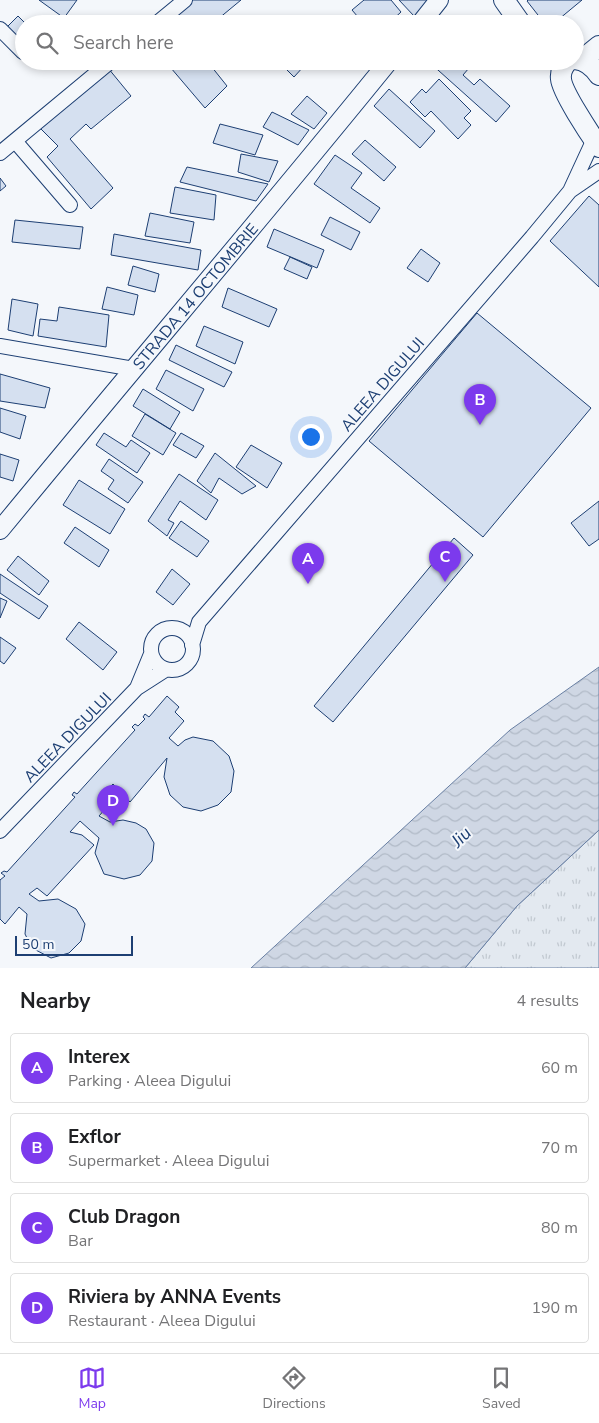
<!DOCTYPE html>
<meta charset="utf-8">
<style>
:root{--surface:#fff;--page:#f6f6f6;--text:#202124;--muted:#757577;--line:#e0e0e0;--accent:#7c3aed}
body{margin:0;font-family:"Nunito Sans",sans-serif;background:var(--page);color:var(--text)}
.scale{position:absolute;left:15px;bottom:12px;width:118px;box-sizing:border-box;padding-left:5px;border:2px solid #1d3f73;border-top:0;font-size:14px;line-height:18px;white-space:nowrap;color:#1d3f73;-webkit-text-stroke:4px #f4f7fb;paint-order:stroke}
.you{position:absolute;left:310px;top:436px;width:18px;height:18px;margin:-12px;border:4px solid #fff;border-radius:50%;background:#1a73e8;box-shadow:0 0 0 8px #1a73e833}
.badge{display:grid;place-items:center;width:32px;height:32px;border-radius:50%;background:var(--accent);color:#fff;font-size:16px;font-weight:700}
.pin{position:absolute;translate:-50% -41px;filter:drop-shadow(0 1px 2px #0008)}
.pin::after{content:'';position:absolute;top:26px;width:18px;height:15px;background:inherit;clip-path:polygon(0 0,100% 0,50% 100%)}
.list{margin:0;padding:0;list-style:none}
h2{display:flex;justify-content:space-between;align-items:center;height:65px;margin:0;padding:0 20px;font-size:21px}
h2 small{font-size:16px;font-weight:400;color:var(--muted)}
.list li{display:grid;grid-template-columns:32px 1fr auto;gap:15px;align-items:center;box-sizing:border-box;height:70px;margin:0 10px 10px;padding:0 10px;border:1px solid var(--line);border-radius:5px}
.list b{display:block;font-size:19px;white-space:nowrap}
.list p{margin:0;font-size:16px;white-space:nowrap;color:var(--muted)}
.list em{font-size:16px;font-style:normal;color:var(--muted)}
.icon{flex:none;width:28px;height:28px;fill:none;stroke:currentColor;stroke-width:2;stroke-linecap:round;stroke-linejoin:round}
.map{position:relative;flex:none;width:599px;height:968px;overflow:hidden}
.search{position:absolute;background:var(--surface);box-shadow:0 2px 8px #0003;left:15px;right:15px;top:15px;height:55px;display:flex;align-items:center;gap:12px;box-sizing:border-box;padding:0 18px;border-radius:28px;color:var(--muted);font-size:19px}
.sheet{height:385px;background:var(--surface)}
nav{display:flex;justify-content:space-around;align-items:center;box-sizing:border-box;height:70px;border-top:1px solid var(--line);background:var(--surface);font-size:14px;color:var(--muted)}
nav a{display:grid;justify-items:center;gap:2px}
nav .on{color:var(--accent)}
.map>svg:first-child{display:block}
</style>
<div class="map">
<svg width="599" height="968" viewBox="0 0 599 968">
<defs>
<pattern id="grass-tufts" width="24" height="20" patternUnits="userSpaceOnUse" patternTransform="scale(1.25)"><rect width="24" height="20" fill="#e3e9f0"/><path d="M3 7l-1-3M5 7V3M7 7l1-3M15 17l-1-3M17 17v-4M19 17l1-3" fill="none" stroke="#c2c9d1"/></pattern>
<pattern id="water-waves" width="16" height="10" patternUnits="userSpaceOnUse" patternTransform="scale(1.25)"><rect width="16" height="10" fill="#cfd7e4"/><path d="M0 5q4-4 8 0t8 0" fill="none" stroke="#b1bac7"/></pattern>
</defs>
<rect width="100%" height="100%" fill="#f4f7fb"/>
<path fill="url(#grass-tufts)" stroke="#687fa3" d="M 599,830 L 599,968 L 465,968 L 517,906 Z"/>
<path fill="url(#water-waves)" stroke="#687fa3" d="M 599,667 L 599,830 L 517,906 L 465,968 L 251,968 L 510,730 Z"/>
<path fill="#d5e0f0" stroke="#1d3f73" d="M 39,0 L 77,0 L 64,18 Z
M 186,0 L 241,0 L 212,24 L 158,24 Z
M 364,0 L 391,0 L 401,12 L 388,24 L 364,24 L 352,10 Z
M 399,0 L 431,0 L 414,16 Z
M 528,0 L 582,0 L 553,24 L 545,24 L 527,1 Z
M 18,16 L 26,24 L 24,24 L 24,46 L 5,29 Z
M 165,61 L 207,61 L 227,86 L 205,108 Z
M 278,61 L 299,61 L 304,66 L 294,77 Z
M 430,61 L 475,61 L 463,75 L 474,85 L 480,79 L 510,106 L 496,122 L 429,62 Z
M 108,68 L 131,96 L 91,129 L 86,124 L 70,139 L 113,188 L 91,209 L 47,157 L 58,146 L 40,128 Z
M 439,79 L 471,111 L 464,118 L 471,125 L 458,139 L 431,111 L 425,117 L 410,102 L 422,89 L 426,93 Z
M 389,89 L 435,131 L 420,148 L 374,106 Z
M 307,96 L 327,113 L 314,129 L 291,114 Z
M 272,112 L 309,130 L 298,145 L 263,127 Z
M 220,124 L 263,135 L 255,155 L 213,143 Z
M 365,140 L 396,167 L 384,181 L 352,154 Z
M 241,154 L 278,161 L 269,182 L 238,172 Z
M 335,155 L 362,173 L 351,188 L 380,208 L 370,223 L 314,184 Z
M 187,167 L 268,184 L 256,201 L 180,182 Z
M 0,178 L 6,186 L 0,191 Z
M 175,187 L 216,195 L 214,220 L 170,213 Z
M 589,196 L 599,205 L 599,287 L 550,241 Z
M 150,213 L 194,222 L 190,243 L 145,236 Z
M 330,217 L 360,232 L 351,250 L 321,235 Z
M 15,220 L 83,227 L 80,249 L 12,242 Z
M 274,229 L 324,250 L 317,268 L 267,247 Z
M 114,234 L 201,250 L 198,270 L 111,255 Z
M 421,249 L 440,263 L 428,282 L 407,268 Z
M 290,257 L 312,267 L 307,279 L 284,269 Z
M 133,266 L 159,274 L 155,292 L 128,285 Z
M 107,287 L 138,295 L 134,315 L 102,309 Z
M 228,288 L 277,309 L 269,327 L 222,307 Z
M 12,299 L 38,304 L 33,336 L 8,330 Z
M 59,307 L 109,315 L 106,347 L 38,336 L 40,319 L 57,321 Z
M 477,313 L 591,408 L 483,537 L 369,441 Z
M 204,326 L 243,342 L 235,364 L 196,346 Z
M 176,345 L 232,372 L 224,387 L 169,360 Z
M 166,370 L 204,389 L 193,411 L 156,389 Z
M 0,374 L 50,388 L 45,408 L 0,401 Z
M 143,389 L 180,412 L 170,429 L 133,406 Z
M 0,408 L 26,416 L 20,439 L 0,432 Z
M 145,414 L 176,433 L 163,455 L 132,436 Z
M 104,433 L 126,447 L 131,440 L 150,453 L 137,473 L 96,445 Z
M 181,433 L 204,446 L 196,458 L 173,445 Z
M 251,445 L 282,463 L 267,488 L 236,467 Z
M 215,453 L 256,486 L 242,494 L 219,478 L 211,493 L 197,481 Z
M 0,454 L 19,460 L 13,481 L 0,477 Z
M 109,459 L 143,482 L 128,503 L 108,489 L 114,480 L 101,471 Z
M 179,474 L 218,500 L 206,520 L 180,501 L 168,520 L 174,523 L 167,536 L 148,521 Z
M 79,480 L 125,509 L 110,534 L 63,505 Z
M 599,501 L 599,539 L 589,546 L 571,523 Z
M 181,521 L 209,541 L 197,557 L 169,538 Z
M 75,527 L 109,550 L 99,567 L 64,543 Z
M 454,538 L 473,555 L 333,722 L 314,706 Z
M 18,556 L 49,581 L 39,595 L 7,570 Z
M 172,569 L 190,584 L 173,605 L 156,592 Z
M 0,574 L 48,606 L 39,619 L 0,593 Z
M 0,598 L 7,601 L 0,618 Z
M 79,622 L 117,652 L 103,670 L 66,639 Z
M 0,637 L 16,648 L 4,664 L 0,661 Z
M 167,696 L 179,707 L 175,712 L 184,721 L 169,738 L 178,746 L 185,740 L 193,737 L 213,741 L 229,756 L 234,771 L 231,792 L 218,805 L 201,811 L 183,807 L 170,795 L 164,777 L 167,758 L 130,802 L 113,784 L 105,792 L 113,800 L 99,816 L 110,822 L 123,820 L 136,823 L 146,829 L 154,843 L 152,861 L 140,875 L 124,879 L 104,874 L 95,853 L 99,838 L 80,821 L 70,832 L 82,835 L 94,845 L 47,896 L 37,888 L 29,894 L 39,901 L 58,899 L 76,909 L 85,924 L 81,941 L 69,953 L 51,958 L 32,948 L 25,934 L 27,914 L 19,907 L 5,924 L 0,919 L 0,880 L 5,876 L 1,873 L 4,871 L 7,872 L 75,797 L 72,795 L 74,792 L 77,794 L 135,730 L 132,727 L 135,724 L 138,726 L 145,719 L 143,717 L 145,714 L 149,717 Z"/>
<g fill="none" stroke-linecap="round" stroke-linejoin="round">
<g stroke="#1d3f73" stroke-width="16">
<path id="minor" d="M 156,24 L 185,0
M 0,29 L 23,52
M 15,141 L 70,205
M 0,153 L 111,61
M 570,191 L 599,171
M 0,346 L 134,369
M151 649a21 21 0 1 1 42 0a21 21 0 1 1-42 0Z
M 192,645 L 199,622 L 532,237 L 570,191 L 594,139
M 137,688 L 151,654
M 0,831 L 137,688 L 165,670"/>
</g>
<g stroke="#1d3f73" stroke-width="20">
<path id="tertiary" d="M 420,24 L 439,0
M 0,530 C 129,373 261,219 389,61"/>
</g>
<g stroke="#1d3f73" stroke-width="22">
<path id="secondary" d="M 504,0 L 521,24
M 575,59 C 586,60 593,66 599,75
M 583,59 L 599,46
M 568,61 C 563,66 560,71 561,79 C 562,92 590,134 599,147"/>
</g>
<use href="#minor" stroke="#f4f7fb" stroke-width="14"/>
<use href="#tertiary" stroke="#f4f7fb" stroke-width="18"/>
<use href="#secondary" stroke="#f4f7fb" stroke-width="20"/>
</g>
<g text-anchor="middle" stroke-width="4" stroke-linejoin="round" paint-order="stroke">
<g font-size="16" fill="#1d3f73" stroke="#f4f7fb">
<text transform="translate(195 296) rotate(-50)" y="6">STRADA 14 OCTOMBRIE</text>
<text transform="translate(382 384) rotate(-49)" y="6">ALEEA DIGULUI</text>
<text transform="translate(67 737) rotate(-46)" y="6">ALEEA DIGULUI</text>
</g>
<g font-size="18" font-style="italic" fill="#1d3f73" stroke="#f4f7fb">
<text transform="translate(461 837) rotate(-45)" y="6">Jiu</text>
</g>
</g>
</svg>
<div class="scale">50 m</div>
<div class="you"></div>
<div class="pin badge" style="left:308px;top:584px">A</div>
<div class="pin badge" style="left:480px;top:425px">B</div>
<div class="pin badge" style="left:445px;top:582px">C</div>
<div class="pin badge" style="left:113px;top:826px">D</div>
<div class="search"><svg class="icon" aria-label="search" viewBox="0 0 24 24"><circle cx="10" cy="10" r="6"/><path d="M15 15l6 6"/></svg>Search here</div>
</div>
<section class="sheet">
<h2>Nearby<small>4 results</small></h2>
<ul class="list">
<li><span class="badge">A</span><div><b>Interex</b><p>Parking · Aleea Digului</p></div><em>60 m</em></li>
<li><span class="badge">B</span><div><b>Exflor</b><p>Supermarket · Aleea Digului</p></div><em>70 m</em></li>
<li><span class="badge">C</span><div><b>Club Dragon</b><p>Bar</p></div><em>80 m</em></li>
<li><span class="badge">D</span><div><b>Riviera by ANNA Events</b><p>Restaurant · Aleea Digului</p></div><em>190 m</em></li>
</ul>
</section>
<nav>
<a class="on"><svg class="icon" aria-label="map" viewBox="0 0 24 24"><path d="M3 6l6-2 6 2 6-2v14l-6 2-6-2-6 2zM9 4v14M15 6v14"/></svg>Map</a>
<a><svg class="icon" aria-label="directions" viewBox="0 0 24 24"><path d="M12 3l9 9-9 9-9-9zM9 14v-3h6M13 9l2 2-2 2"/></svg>Directions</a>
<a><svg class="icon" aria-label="saved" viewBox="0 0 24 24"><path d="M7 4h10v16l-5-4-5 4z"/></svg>Saved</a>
</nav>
